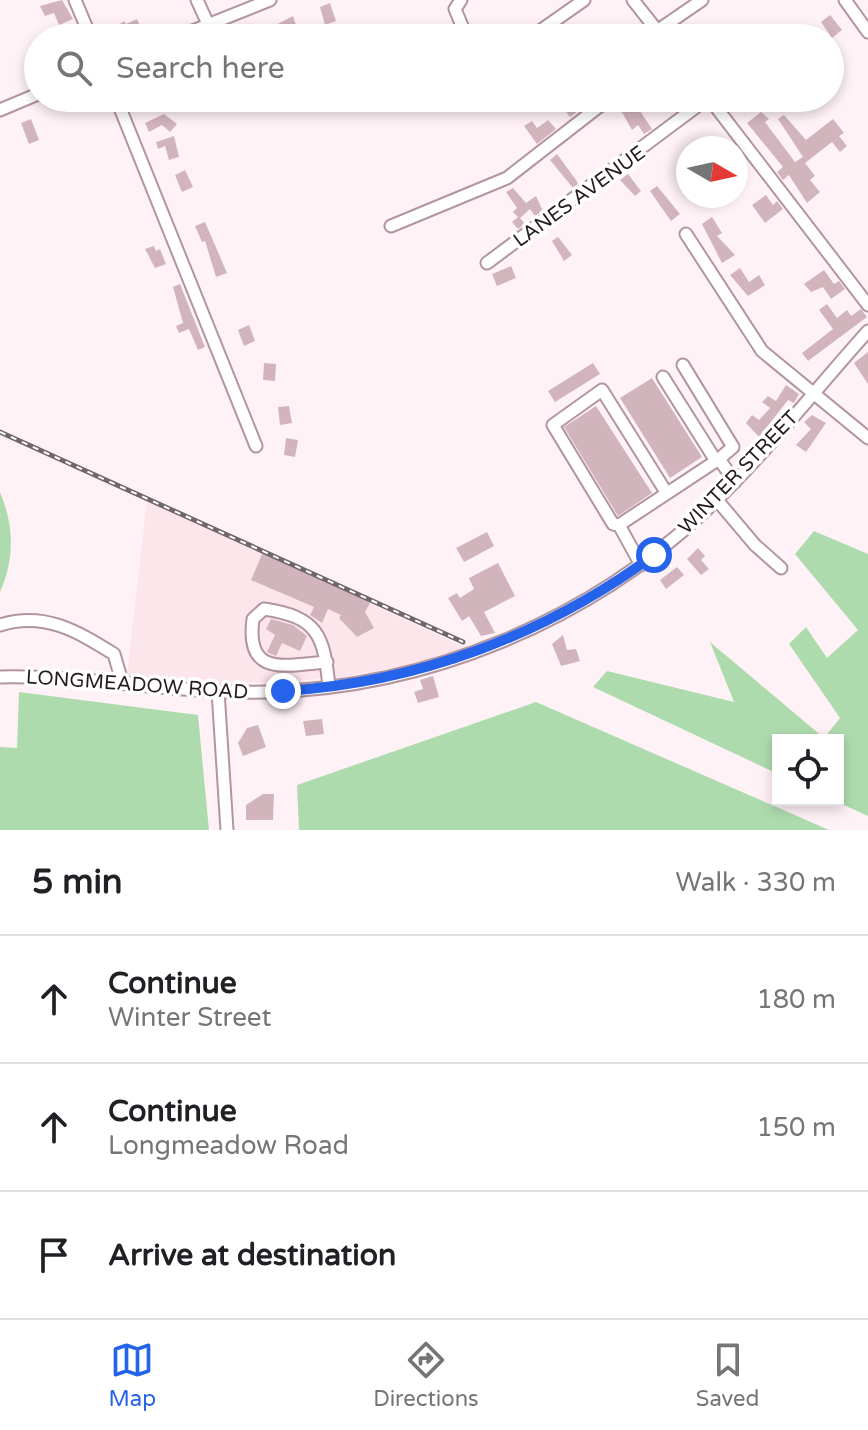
<!DOCTYPE html>
<meta charset="utf-8">
<style>
:root{--surface:#fff;--page:#f6f6f6;--text:#202124;--muted:#757577;--line:#e0e0e0;--accent:#2563eb}
body{margin:0;font-family:"Varela Round",sans-serif;background:var(--page);color:var(--text)}
.controls{position:absolute;right:24px;bottom:24px;display:grid;overflow:hidden;border-radius:0px;box-shadow:0 4px 12px #0003}
.controls button{width:72px;height:72px;display:grid;place-items:center;padding:0;border:0;border-bottom:2px solid var(--line);background:var(--surface);color:var(--text);font:40px sans-serif}
.compass{position:absolute;left:676px;top:136px;width:72px;height:72px;border-radius:50%;background:var(--surface);box-shadow:0 4px 12px #0003;rotate:99deg}
.stop{position:absolute;width:24px;height:24px;margin:-18px;border:6px solid #2563eb;border-radius:50%;background:#fff}
.stop.end{background:#2563eb;border-color:#fff;box-shadow:0 2px 8px #0008}
.list{margin:0;padding:0;list-style:none}
h2{display:flex;justify-content:space-between;align-items:center;height:104px;margin:0;padding:0 32px;font-size:34px}
h2 small{font-size:26px;font-weight:400;color:var(--muted)}
.list li{display:grid;grid-template-columns:52px 1fr auto;gap:24px;align-items:center;box-sizing:border-box;height:128px;padding:0 32px;border-top:2px solid var(--line)}
.list b{display:block;font-size:30px;white-space:nowrap}
.list p{margin:0;font-size:26px;white-space:nowrap;color:var(--muted)}
.list em{font-size:26px;font-style:normal;color:var(--muted)}
.icon{flex:none;width:44px;height:44px;fill:none;stroke:currentColor;stroke-width:2;stroke-linecap:round;stroke-linejoin:round}
.map{position:relative;flex:none;width:868px;height:830px;overflow:hidden}
.search{position:absolute;background:var(--surface);box-shadow:0 4px 12px #0003;left:24px;right:24px;top:24px;height:88px;display:flex;align-items:center;gap:20px;box-sizing:border-box;padding:0 28px;border-radius:44px;color:var(--muted);font-size:30px}
.sheet{height:488px;background:var(--surface)}
nav{display:flex;justify-content:space-around;align-items:center;box-sizing:border-box;height:112px;border-top:2px solid var(--line);background:var(--surface);font-size:22px;color:var(--muted)}
nav a{display:grid;justify-items:center;gap:4px}
nav .on{color:var(--accent)}
.map>svg:first-child{display:block}
</style>
<div class="map">
<svg width="868" height="830" viewBox="0 0 868 830">
<rect width="100%" height="100%" fill="#fff2f6"/>
<path fill="#fde5ec" d="M 147,500 L 468,649 L 408,665 L 337,678 L 218,684 L 127,675 Z"/>
<path fill="#aedbae" d="M 0,492 C 14,525 15,559 0,592 Z
M 814,531 L 868,554 L 868,816 L 833,800 L 838,800 L 838,740 L 778,740 L 778,774 L 593,687 L 607,671 L 734,702 L 710,642 L 824,738 L 840,718 L 789,644 L 806,627 L 827,658 L 858,630 L 795,554 Z
M 19,692 L 198,715 L 209,830 L 0,830 L 0,747 L 17,748 Z
M 536,702 L 829,830 L 299,830 L 297,785 Z"/>
<path fill="#d2b4bd" d="M 62,0 L 73,19 L 59,25 L 54,13 L 45,16 L 40,6 Z
M 330,3 L 336,21 L 325,25 L 320,7 Z
M 830,15 L 842,30 L 832,38 L 821,22 Z
M 293,16 L 297,28 L 273,36 L 270,28 Z
M 137,19 L 142,30 L 117,38 L 113,29 L 124,21 L 126,24 Z
M 578,98 L 595,98 L 570,117 L 564,109 Z
M 626,101 L 634,111 L 638,108 L 652,129 L 644,134 L 638,125 L 632,130 L 619,107 Z
M 761,112 L 769,119 L 765,122 L 795,162 L 803,157 L 778,119 L 784,115 L 806,140 L 833,119 L 844,133 L 839,136 L 847,146 L 840,152 L 832,142 L 805,163 L 815,176 L 810,180 L 820,192 L 807,203 L 789,175 L 783,180 L 777,172 L 783,167 L 747,123 Z
M 164,114 L 177,124 L 170,132 L 162,125 L 149,132 L 145,123 Z
M 31,119 L 39,140 L 29,144 L 21,123 Z
M 548,120 L 556,129 L 537,144 L 524,126 L 532,121 L 537,128 Z
M 174,136 L 179,157 L 169,160 L 165,146 L 158,149 L 156,142 Z
M 557,154 L 576,180 L 578,184 L 573,188 L 550,160 Z
M 185,170 L 193,187 L 182,192 L 175,175 Z
M 628,174 L 641,191 L 635,196 L 620,180 Z
M 657,186 L 680,214 L 671,221 L 650,191 Z
M 513,188 L 526,203 L 536,196 L 543,211 L 535,216 L 530,209 L 520,218 L 525,224 L 518,229 L 512,222 L 518,217 L 513,212 L 517,208 L 506,192 Z
M 766,195 L 773,205 L 777,201 L 783,209 L 765,223 L 752,205 Z
M 712,217 L 722,233 L 717,236 L 735,255 L 722,263 L 702,224 Z
M 205,222 L 227,273 L 216,277 L 205,241 L 202,242 L 195,226 Z
M 558,237 L 572,255 L 564,261 L 552,241 Z
M 154,246 L 156,251 L 160,249 L 166,264 L 155,268 L 145,249 Z
M 511,266 L 516,278 L 497,286 L 492,274 Z
M 740,268 L 749,282 L 759,275 L 765,285 L 748,296 L 730,275 Z
M 824,270 L 834,284 L 839,281 L 845,289 L 831,299 L 823,287 L 811,292 L 804,284 Z
M 180,284 L 205,347 L 198,350 L 189,329 L 179,333 L 176,326 L 183,323 L 173,287 Z
M 827,304 L 837,318 L 847,310 L 851,316 L 861,309 L 867,317 L 808,361 L 802,353 L 833,329 L 819,310 Z
M 249,325 L 255,341 L 244,346 L 238,330 Z
M 868,352 L 868,384 L 854,363 Z
M 264,363 L 276,364 L 275,381 L 263,380 Z
M 593,363 L 600,374 L 555,402 L 548,391 Z
M 652,378 L 702,457 L 670,478 L 620,398 Z
M 786,385 L 799,394 L 794,403 L 788,400 L 759,437 L 746,423 L 752,415 L 759,420 L 770,408 L 762,402 L 768,396 L 776,401 Z
M 289,406 L 292,423 L 280,425 L 278,407 Z
M 596,406 L 652,493 L 618,516 L 564,427 Z
M 812,415 L 826,423 L 806,452 L 796,445 L 811,429 L 804,422 Z
M 286,438 L 298,440 L 295,457 L 284,455 Z
M 487,532 L 494,546 L 464,562 L 456,548 Z
M 698,548 L 705,556 L 701,560 L 709,569 L 701,575 L 687,559 Z
M 263,552 L 363,597 L 370,603 L 365,612 L 374,628 L 357,637 L 339,618 L 341,615 L 328,609 L 322,623 L 310,615 L 314,607 L 251,580 Z
M 498,563 L 515,596 L 484,612 L 495,633 L 481,636 L 469,616 L 462,621 L 448,598 L 457,593 L 460,598 L 474,589 L 469,578 Z
M 677,567 L 684,575 L 666,589 L 660,580 Z
M 271,619 L 293,625 L 307,636 L 300,651 L 282,643 L 276,656 L 267,652 L 275,635 L 266,629 Z
M 563,635 L 567,650 L 576,649 L 580,661 L 561,666 L 552,644 Z
M 433,676 L 439,697 L 418,703 L 414,692 L 423,689 L 420,680 Z
M 322,719 L 324,734 L 306,736 L 303,721 Z
M 258,725 L 266,747 L 243,756 L 238,743 L 247,728 Z
M 263,794 L 274,794 L 273,820 L 246,820 L 246,805 Z"/>
<g fill="none" stroke-linecap="round" stroke-linejoin="round">
<g stroke="#b2959e" stroke-width="15">
<path id="minor" d="M 75,0 L 91,38
M 197,0 L 208,24
M 461,0 L 455,9 L 467,38
M 633,0 L 663,38
M 845,0 L 868,32
M 657,31 L 702,0
M 175,38 L 270,0
M 530,38 L 584,0
M 116,98 L 256,446
M 709,98 L 868,305
M 0,110 L 38,94
M 391,226 L 507,178 L 610,98
M 686,234 L 762,351 L 868,438
M 487,263 L 708,98
M 683,365 L 733,447 L 719,459
M 663,377 L 716,461
M 717,500 L 755,545 L 781,568
M 619,525 L 613,524 L 553,425 L 602,390 L 666,492
M 641,565 L 619,525 L 719,459 L 735,482
M 0,625 C 44,611 77,631 114,654 L 121,678 L 128,684
M 327,662 C 286,665 245,678 253,619 L 264,609 C 318,617 324,635 329,687
M 0,677 C 89,675 177,694 266,692 C 428,688 588,621 705,511 C 764,456 814,391 868,331
M 218,691 L 227,830"/>
</g>
<use href="#minor" stroke="#fff" stroke-width="11"/>
<g stroke="#716669" stroke-width="5">
<path id="rail" d="M 0,432 L 463,642"/>
</g>
<use href="#rail" stroke="#fff" stroke-width="2" stroke-dasharray="6" stroke-linecap="butt"/>
</g>
<g fill="none" stroke-linecap="round" stroke-linejoin="round">
<path stroke="#2563eb" stroke-width="10" d="M 283,691 C 417,683 546,635 654,555"/>
</g>
<g text-anchor="middle" stroke-width="7" stroke-linejoin="round" paint-order="stroke">
<g font-size="20" fill="#241a1d" stroke="#fff">
<text transform="translate(579 196) rotate(-36)" y="7">LANES AVENUE</text>
<text transform="translate(738 472) rotate(-46)" y="7">WINTER STREET</text>
<text transform="translate(137 684) rotate(4)" y="7">LONGMEADOW ROAD</text>
</g>
</g>
</svg>
<div class="controls">
<button><svg class="icon" aria-label="locate" viewBox="0 0 24 24"><circle cx="12" cy="12" r="6"/><path d="M12 2v4M12 18v4M2 12h4M18 12h4"/></svg></button>
</div>
<svg class="compass" viewBox="-18 -18 36 36"><path d="M0-13l5 13h-10z" fill="#e53935"/><path d="M0 13l5-13h-10z" fill="#757577"/></svg>
<div class="stop" style="left:654px;top:555px"></div>
<div class="stop end" style="left:283px;top:691px"></div>
<div class="search"><svg class="icon" aria-label="search" viewBox="0 0 24 24"><circle cx="10" cy="10" r="6"/><path d="M15 15l6 6"/></svg>Search here</div>
</div>
<section class="sheet">
<h2>5 min<small>Walk · 330 m</small></h2>
<ul class="list">
<li><svg class="icon" aria-label="ahead" viewBox="0 0 24 24"><path d="M12 20V5M6 11l6-6 6 6"/></svg><div><b>Continue</b><p>Winter Street</p></div><em>180 m</em></li>
<li><svg class="icon" aria-label="ahead" viewBox="0 0 24 24"><path d="M12 20V5M6 11l6-6 6 6"/></svg><div><b>Continue</b><p>Longmeadow Road</p></div><em>150 m</em></li>
<li><svg class="icon" aria-label="arrive" viewBox="0 0 24 24"><path d="M6 21V4h12l-3 4 3 4H6"/></svg><div><b>Arrive at destination</b></div></li>
</ul>
</section>
<nav>
<a class="on"><svg class="icon" aria-label="map" viewBox="0 0 24 24"><path d="M3 6l6-2 6 2 6-2v14l-6 2-6-2-6 2zM9 4v14M15 6v14"/></svg>Map</a>
<a><svg class="icon" aria-label="directions" viewBox="0 0 24 24"><path d="M12 3l9 9-9 9-9-9zM9 14v-3h6M13 9l2 2-2 2"/></svg>Directions</a>
<a><svg class="icon" aria-label="saved" viewBox="0 0 24 24"><path d="M7 4h10v16l-5-4-5 4z"/></svg>Saved</a>
</nav>
